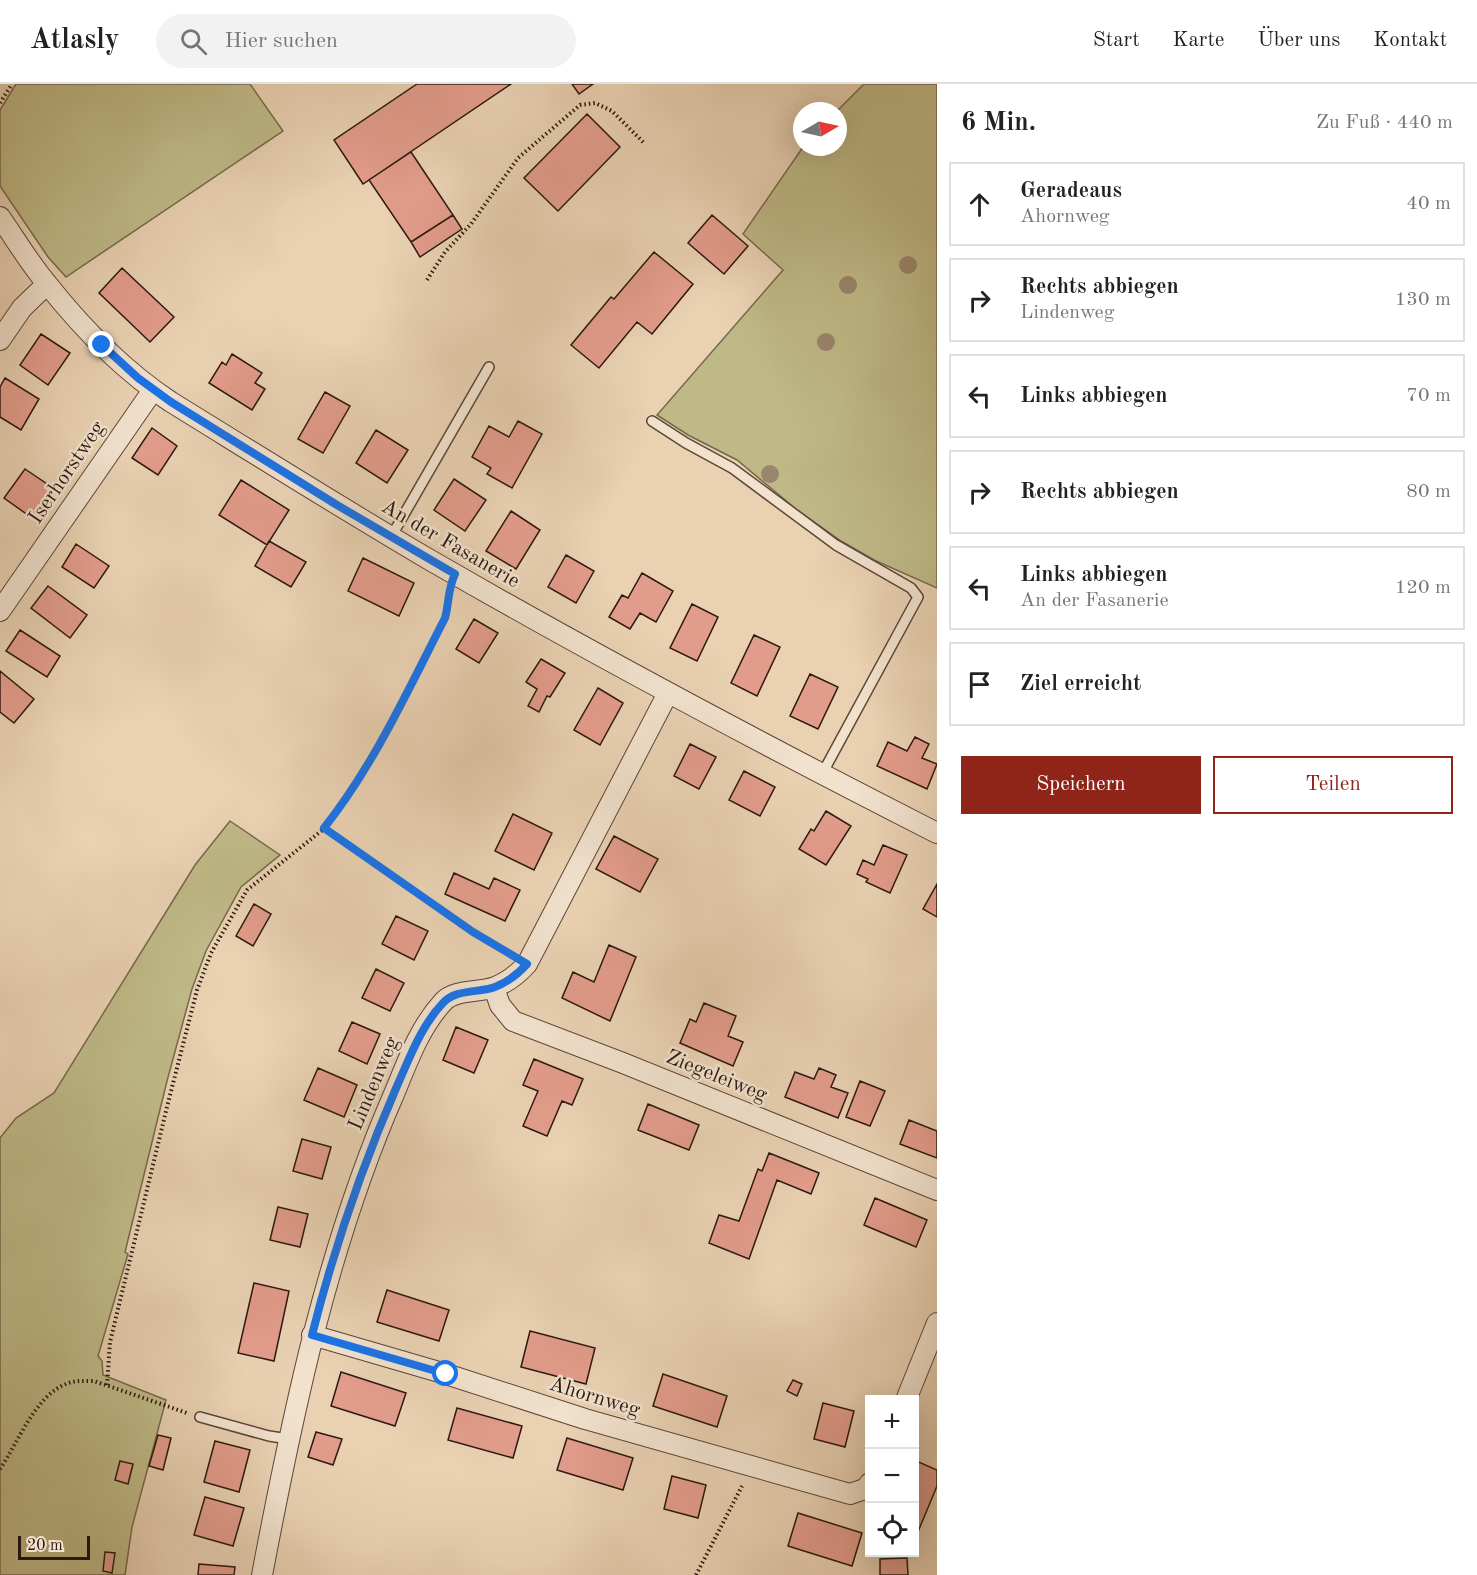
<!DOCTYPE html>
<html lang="de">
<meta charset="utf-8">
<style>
:root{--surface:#fff;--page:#f2f2f2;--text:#222;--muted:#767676;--line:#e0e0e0;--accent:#8f2418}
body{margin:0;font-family:"Old Standard TT",serif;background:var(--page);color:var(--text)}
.controls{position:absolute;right:18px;bottom:18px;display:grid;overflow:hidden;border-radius:0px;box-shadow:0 6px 24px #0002}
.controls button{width:54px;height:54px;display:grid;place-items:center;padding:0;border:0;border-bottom:2px solid var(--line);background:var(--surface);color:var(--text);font:30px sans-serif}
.compass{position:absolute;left:793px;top:18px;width:54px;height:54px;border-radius:50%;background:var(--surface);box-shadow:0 6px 24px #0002;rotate:81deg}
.scale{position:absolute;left:18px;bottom:15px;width:72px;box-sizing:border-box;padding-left:6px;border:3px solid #2d1810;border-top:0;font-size:16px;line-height:21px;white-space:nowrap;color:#2d1810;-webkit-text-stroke:4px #f1e1cd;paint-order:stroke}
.stop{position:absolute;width:18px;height:18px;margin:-14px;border:4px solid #1a73e8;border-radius:50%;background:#fff}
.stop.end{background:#1a73e8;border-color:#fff;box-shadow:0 2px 6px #0008}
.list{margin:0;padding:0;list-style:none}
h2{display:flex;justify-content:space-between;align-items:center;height:78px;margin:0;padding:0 24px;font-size:26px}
h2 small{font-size:20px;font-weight:400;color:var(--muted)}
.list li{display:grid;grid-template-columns:39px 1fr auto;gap:18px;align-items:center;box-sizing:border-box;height:84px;margin:0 12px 12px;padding:0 12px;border:2px solid var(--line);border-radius:0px}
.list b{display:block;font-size:22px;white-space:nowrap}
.list p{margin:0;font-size:20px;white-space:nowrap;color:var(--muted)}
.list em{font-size:20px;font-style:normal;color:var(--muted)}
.actions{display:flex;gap:12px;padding:18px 24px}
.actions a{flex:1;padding:14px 0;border:2px solid var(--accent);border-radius:0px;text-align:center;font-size:21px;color:var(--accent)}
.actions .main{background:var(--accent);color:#fff}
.icon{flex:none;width:33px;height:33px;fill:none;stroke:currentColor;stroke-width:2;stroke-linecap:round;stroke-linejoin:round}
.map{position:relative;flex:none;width:937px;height:1491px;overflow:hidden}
header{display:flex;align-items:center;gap:36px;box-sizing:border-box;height:84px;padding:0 30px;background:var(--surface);border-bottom:2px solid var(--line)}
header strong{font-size:28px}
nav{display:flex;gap:33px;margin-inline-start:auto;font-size:21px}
.search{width:420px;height:54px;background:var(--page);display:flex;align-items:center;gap:15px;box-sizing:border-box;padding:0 21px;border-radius:33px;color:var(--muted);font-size:22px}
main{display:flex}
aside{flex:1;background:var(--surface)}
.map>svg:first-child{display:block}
</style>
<header>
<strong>Atlasly</strong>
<div class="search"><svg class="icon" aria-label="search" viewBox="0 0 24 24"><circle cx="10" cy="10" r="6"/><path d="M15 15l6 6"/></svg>Hier suchen</div>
<nav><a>Start</a><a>Karte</a><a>Über uns</a><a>Kontakt</a></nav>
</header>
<main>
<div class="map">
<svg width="937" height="1491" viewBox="0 0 937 1491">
<rect width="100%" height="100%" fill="#e9d1b2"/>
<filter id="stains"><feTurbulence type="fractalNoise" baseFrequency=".00333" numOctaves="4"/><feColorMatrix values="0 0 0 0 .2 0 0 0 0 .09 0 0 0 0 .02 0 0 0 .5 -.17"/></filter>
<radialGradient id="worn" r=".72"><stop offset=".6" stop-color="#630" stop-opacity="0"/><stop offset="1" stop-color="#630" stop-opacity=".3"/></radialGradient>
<path fill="#bfb987" stroke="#76684c" stroke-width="1.5" d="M 16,0 L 250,0 L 283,47 L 66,193 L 48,173 L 0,102 L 0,26 Z
M 864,0 L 937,0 L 937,504 L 874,476 L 841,457 L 796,425 L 737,376 L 688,351 L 657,331 L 783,186 L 743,150 L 803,63 L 838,63 L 837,27 Z
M 230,737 L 280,771 L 241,803 L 206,867 L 192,905 L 167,997 L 125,1168 L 128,1170 L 98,1272 L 102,1277 L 103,1291 L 166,1316 L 132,1443 L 125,1491 L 0,1491 L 0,1054 L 16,1034 L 54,1009 L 195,781 Z"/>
<path fill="#e29c8b" stroke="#2d1810" stroke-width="1.5" d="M 417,0 L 511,0 L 363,100 L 334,56 Z
M 572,0 L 593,0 L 579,10 Z
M 587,30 L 620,63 L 558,127 L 524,94 Z
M 411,68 L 453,131 L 411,158 L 369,96 Z
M 453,131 L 462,145 L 420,173 L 411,158 Z
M 712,131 L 748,162 L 724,190 L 688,159 Z
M 654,168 L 693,200 L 652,250 L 637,238 L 599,284 L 571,261 L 611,213 L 614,215 Z
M 122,184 L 174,233 L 150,258 L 99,209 Z
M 41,250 L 70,269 L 48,301 L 20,281 Z
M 232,270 L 262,289 L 255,299 L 265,305 L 252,326 L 209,299 L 222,278 L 226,281 Z
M 5,294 L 39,315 L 21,346 L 0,333 L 0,303 Z
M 325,308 L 350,322 L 323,369 L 298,355 Z
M 518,337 L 542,350 L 512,404 L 487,390 L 491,384 L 472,373 L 489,342 L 509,353 Z
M 152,344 L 177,362 L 158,391 L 132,374 Z
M 376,346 L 408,366 L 387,399 L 356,379 Z
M 25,385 L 53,404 L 32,434 L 4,414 Z
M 454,395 L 486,416 L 465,447 L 434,426 Z
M 241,396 L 289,426 L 267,461 L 219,431 Z
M 511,427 L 540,446 L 516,485 L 486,467 Z
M 269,457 L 306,478 L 291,503 L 255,482 Z
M 76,460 L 109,482 L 94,504 L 62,483 Z
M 566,471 L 594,487 L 576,519 L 548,503 Z
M 363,474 L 414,499 L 399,532 L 348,507 Z
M 642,489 L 673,507 L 656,538 L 640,529 L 630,545 L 609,533 L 622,511 L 628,514 Z
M 48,502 L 87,531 L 70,554 L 31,524 Z
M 692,520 L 718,533 L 697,577 L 670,564 Z
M 474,535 L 498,549 L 479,579 L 456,565 Z
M 20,546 L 60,572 L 47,593 L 6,567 Z
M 754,551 L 780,563 L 757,612 L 731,599 Z
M 541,575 L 565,589 L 550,613 L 547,612 L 539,628 L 528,622 L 537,605 L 526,598 Z
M 0,587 L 34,615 L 14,639 L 0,628 Z
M 810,590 L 838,603 L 818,645 L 790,632 Z
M 598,604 L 623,619 L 600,661 L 574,646 Z
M 915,653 L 929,660 L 922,674 L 937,680 L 927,705 L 877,682 L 888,658 L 907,667 Z
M 690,660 L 716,673 L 699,705 L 674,692 Z
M 744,687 L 775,703 L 760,732 L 729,716 Z
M 826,727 L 851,742 L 826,781 L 799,765 L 811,745 L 814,747 Z
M 513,730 L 552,749 L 534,786 L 495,767 Z
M 614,752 L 658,775 L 640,808 L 596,785 Z
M 883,761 L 907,771 L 890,809 L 866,798 L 868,795 L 857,790 L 863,776 L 874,781 Z
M 454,789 L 489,805 L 494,794 L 520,806 L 505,837 L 445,810 Z
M 937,800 L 937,833 L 923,825 Z
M 254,820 L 271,830 L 253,862 L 236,852 Z
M 396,832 L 428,847 L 414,876 L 382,860 Z
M 609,861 L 636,873 L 610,937 L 562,914 L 573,888 L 594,898 Z
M 376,885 L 404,899 L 390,927 L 362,914 Z
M 704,919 L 736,932 L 728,952 L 743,958 L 733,982 L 680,959 L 690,935 L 696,938 Z
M 352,938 L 380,950 L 367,980 L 339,967 Z
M 456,943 L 488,956 L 474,989 L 443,976 Z
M 534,975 L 583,995 L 572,1021 L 562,1017 L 547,1052 L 523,1042 L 538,1007 L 523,1001 Z
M 318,984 L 357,1001 L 344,1033 L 304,1016 Z
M 819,984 L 836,991 L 831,1003 L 848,1009 L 838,1034 L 785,1013 L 795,988 L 814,995 Z
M 860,997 L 885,1007 L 870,1042 L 846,1033 Z
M 648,1020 L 699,1041 L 689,1066 L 638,1046 Z
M 909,1036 L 937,1047 L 937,1074 L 900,1060 Z
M 302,1055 L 331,1063 L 322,1095 L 293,1087 Z
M 769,1069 L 819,1089 L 811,1110 L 777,1096 L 749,1175 L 709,1159 L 719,1131 L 739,1137 L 758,1085 L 762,1087 Z
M 875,1114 L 927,1136 L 916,1163 L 864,1141 Z
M 278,1123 L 308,1130 L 300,1163 L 270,1156 Z
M 254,1199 L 289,1207 L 274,1277 L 238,1269 Z
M 387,1206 L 449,1226 L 439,1257 L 377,1238 Z
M 530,1247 L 595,1264 L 586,1300 L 521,1283 Z
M 341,1288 L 406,1309 L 395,1342 L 331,1322 Z
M 663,1290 L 727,1312 L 717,1343 L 653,1322 Z
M 793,1296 L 802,1300 L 797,1312 L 787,1307 Z
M 823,1319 L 854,1327 L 845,1363 L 814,1355 Z
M 457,1324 L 522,1342 L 513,1374 L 448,1356 Z
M 316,1348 L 342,1355 L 333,1381 L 308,1373 Z
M 158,1351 L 171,1354 L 163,1386 L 149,1382 Z
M 567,1354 L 633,1374 L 623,1406 L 557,1386 Z
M 215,1357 L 250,1366 L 239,1408 L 204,1398 Z
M 914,1376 L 937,1386 L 937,1402 L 915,1455 Z
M 120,1377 L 133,1380 L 128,1400 L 115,1396 Z
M 672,1392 L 706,1401 L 698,1434 L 664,1425 Z
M 205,1413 L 244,1424 L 233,1462 L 194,1451 Z
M 798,1429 L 862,1449 L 852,1482 L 788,1462 Z
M 105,1468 L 115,1469 L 112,1489 L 103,1487 Z
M 907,1474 L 908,1491 L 880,1491 L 880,1475 Z
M 199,1480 L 235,1483 L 234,1491 L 198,1491 Z"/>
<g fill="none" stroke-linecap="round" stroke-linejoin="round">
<g stroke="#5c4638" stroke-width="12">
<path id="service" d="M 652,337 L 686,359 L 732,384 L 836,461 L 911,504 L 918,513 L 822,690
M 391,453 L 489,283
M 200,1333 L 269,1352 L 289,1355"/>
</g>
<g stroke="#5c4638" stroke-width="22">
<path id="minor" d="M 0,133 C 16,156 30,180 48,201 C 83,245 124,287 171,318 C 257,371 343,425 430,476 C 596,572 766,662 937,749
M 0,256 L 22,224 L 47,200
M 0,527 L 153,306
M 494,904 L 500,921 L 513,937 L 623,979 L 937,1106
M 312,1251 L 446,1290 L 585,1335 L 850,1410 L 865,1405 L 870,1399
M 906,1316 L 937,1239
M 262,1491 C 293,1328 327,1163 394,1010 C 407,979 419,944 443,918 C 455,905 479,909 495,903 C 508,898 518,890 527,880 L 668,609"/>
</g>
<path stroke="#2d1810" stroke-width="4" stroke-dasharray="1.5 3" stroke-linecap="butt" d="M 0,19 L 12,0
M 427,196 L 445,168 L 471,140 L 518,74 L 580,21 L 595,19 L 612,27 L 644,59
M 325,744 L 473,848 L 510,870
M 107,1301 L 110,1258 L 168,1019 L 197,906 L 211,869 L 247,806 L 325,744 L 346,716 L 396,631 L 445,534 L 449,510
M 0,1385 C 18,1359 35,1312 66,1300 C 75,1296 84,1297 94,1297 L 187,1329
M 696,1491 L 742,1402"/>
<use href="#service" stroke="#f1e1cd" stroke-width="9"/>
<use href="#minor" stroke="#f1e1cd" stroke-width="20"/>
</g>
<g fill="#9a866d">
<circle cx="908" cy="181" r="9"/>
<circle cx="848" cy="201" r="9"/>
<circle cx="826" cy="258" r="9"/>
<circle cx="770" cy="390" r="9"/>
</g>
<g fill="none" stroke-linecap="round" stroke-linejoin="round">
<path stroke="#1a73e8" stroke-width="8" d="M 102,261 L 138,294 L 171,318 L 337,421 L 455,490 C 448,504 449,519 445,534 C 408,606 374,681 324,744 L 473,848 L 527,880 C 518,890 508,898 495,903 C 479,909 455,905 443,919 C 421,942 410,973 397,1002 C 363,1080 333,1168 312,1251 L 446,1290"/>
</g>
<g text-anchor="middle" stroke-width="5" stroke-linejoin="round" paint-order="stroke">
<g font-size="21" fill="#2d1810" stroke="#f1e1cd">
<text transform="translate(66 388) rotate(-56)" y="7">Iserhorstweg</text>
<text transform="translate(451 459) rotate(30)" y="7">An der Fasanerie</text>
<text transform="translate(717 991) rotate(22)" y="7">Ziegeleiweg</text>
<text transform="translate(373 999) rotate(-67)" y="7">Lindenweg</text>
<text transform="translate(595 1312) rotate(17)" y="7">Ahornweg</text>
</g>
</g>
<rect width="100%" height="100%" filter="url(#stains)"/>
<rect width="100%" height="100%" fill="url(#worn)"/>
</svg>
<div class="controls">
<button>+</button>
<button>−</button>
<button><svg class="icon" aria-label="locate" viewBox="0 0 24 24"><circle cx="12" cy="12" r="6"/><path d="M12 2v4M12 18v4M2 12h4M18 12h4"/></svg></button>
</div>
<svg class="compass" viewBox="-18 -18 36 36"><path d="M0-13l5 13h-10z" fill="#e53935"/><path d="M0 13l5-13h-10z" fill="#767676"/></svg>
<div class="scale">20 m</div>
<div class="stop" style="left:446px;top:1290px"></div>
<div class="stop end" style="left:102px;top:261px"></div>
</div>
<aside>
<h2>6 Min.<small>Zu Fuß · 440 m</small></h2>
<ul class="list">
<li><svg class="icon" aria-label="ahead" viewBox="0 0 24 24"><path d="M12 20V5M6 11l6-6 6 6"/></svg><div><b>Geradeaus</b><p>Ahornweg</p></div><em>40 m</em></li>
<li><svg class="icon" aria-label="right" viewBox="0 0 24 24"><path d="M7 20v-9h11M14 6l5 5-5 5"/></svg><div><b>Rechts abbiegen</b><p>Lindenweg</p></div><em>130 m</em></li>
<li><svg class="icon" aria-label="left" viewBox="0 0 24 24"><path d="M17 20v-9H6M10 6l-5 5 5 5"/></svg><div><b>Links abbiegen</b></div><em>70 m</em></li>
<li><svg class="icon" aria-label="right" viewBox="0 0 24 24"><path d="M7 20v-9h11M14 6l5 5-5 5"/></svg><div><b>Rechts abbiegen</b></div><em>80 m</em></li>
<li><svg class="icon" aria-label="left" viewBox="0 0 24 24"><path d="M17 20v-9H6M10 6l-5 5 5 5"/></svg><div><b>Links abbiegen</b><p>An der Fasanerie</p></div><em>120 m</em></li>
<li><svg class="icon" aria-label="arrive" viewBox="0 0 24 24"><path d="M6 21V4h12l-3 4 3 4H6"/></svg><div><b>Ziel erreicht</b></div></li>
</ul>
<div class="actions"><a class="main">Speichern</a><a>Teilen</a></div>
</aside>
</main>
